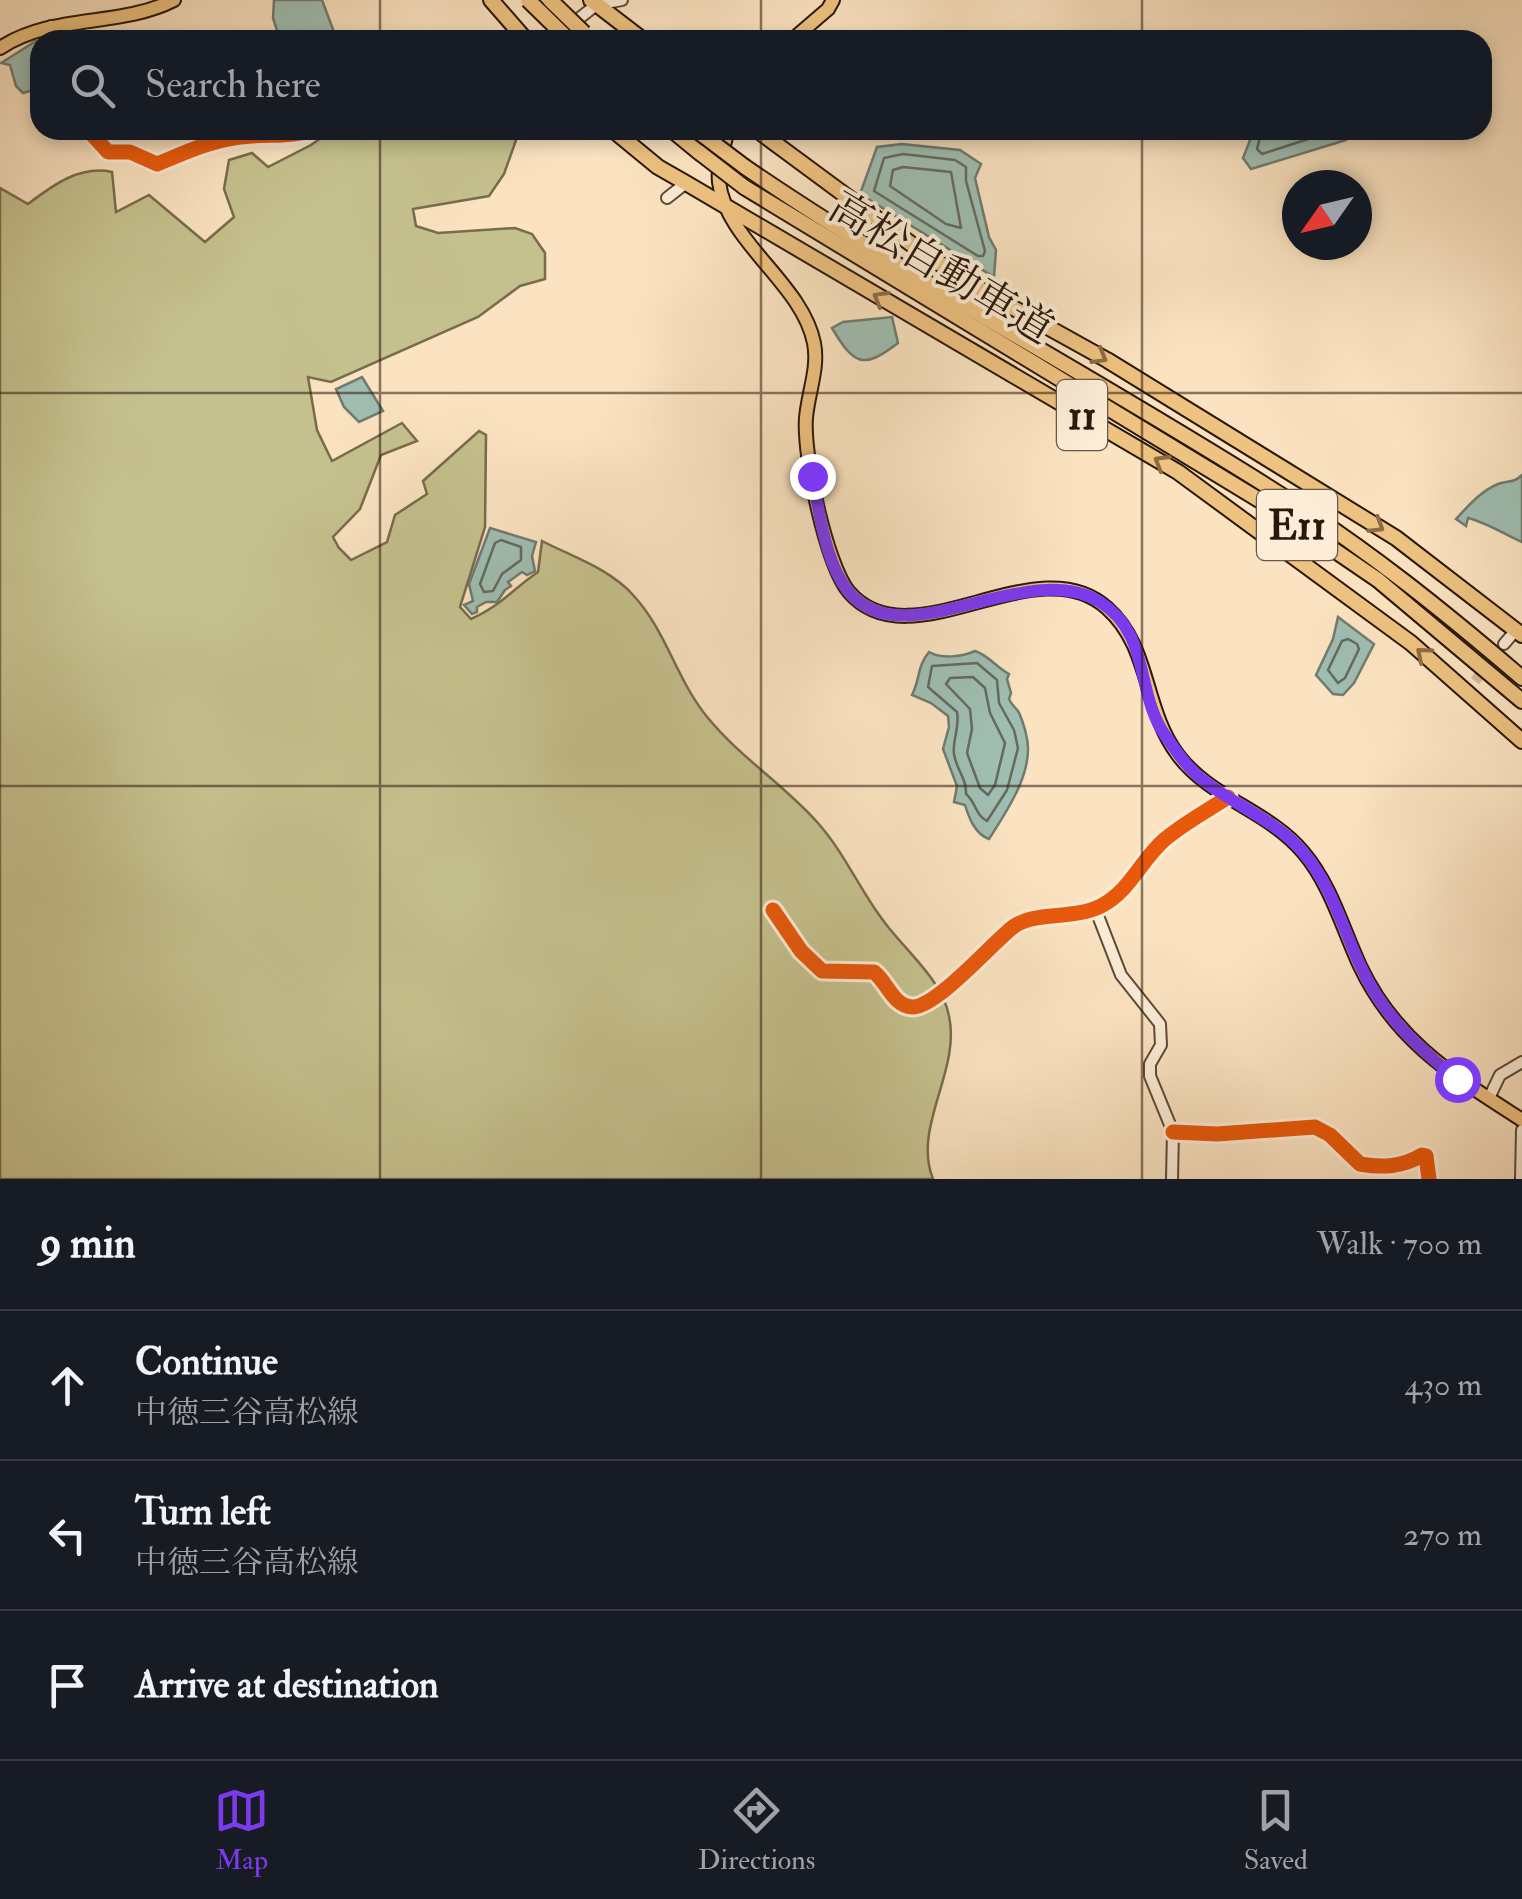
<!DOCTYPE html>
<meta charset="utf-8">
<style>
body{margin:0;font-family:"IM FELL Double Pica","Noto Serif JP",serif;background:#20242c;color:#f1f3f6}
.compass{position:absolute;left:1282px;top:170px;width:90px;height:90px;border-radius:50%;background:#171b24;box-shadow:0 5px 15px #0003;rotate:236deg}
.stop{position:absolute;width:30px;height:30px;margin:-22px;border:8px solid #7c3aed;border-radius:50%;background:#fff}
.stop.end{background:#7c3aed;border-color:#fff;box-shadow:0 2px 10px #0008}
.list{margin:0;padding:0;list-style:none}
h2{display:flex;justify-content:space-between;align-items:center;height:130px;margin:0;padding:0 40px;font-size:42px}
h2 small{font-size:32px;font-weight:400;color:#9ea1a6}
.list li{display:grid;grid-template-columns:65px 1fr auto;gap:30px;align-items:center;box-sizing:border-box;height:150px;padding:0 40px;border-top:2px solid #363941}
.list b{display:block;font-size:38px;white-space:nowrap}
.list p{margin:0;font-size:32px;white-space:nowrap;color:#9ea1a6}
.list em{font-size:32px;font-style:normal;color:#9ea1a6}
.icon{flex:none;width:55px;height:55px;fill:none;stroke:currentColor;stroke-width:2;stroke-linecap:round;stroke-linejoin:round}
.map{position:relative;flex:none;width:1522px;height:1179px;overflow:hidden}
.search{position:absolute;background:#171b24;box-shadow:0 5px 15px #0003;left:30px;right:30px;top:30px;height:110px;display:flex;align-items:center;gap:25px;box-sizing:border-box;padding:0 35px;border-radius:30px;color:#9ea1a6;font-size:38px}
.sheet{height:580px;background:#171b24}
nav{display:flex;justify-content:space-around;align-items:center;box-sizing:border-box;height:140px;border-top:2px solid #363941;background:#171b24;font-size:28px;color:#9ea1a6}
nav a{display:grid;justify-items:center;gap:5px}
nav .on{color:#7c3aed}
.map>svg:first-child{display:block}
.green{fill:#c5c18e;stroke:#776c4c;stroke-width:2.5}
.water{fill:#9fbeb2;stroke:#707b6f;stroke-width:2.5}
.lines{fill:none;stroke-linecap:round;stroke-linejoin:round}
.shore{stroke:#646a5e;stroke-width:2.5}
.minor-tunnel{stroke:#d1ba9c;stroke-width:10;stroke-dasharray:10 5;stroke-linecap:butt}
.minor-casing{stroke:#5e4a38;stroke-width:14}
.major-casing{stroke:#29170a;stroke-width:16}
.highway-casing{stroke:#29170a;stroke-width:18}
.minor{stroke:#fcedd7;stroke-width:10}
.major{stroke:#eec280;stroke-width:12}
.highway{stroke:#eec280;stroke-width:14}
.highway-bridge-casing{stroke:#29170a;stroke-width:18;stroke-linecap:butt}
.highway-bridge{stroke:#eec280;stroke-width:14}
.cycleway-casing{stroke:#fcedd7;stroke-width:21}
.cycleway{stroke:#e8590c;stroke-width:15}
.oneway{stroke:#8c6c45}
.route{stroke:#7c3aed;stroke-width:12}
.grid{fill:none;stroke:#29170a;stroke-width:2.5;stroke-opacity:0.55}
.labels{text-anchor:middle;stroke-width:8;stroke-linejoin:round;paint-order:stroke}
.shield{fill:#fcedd7;stroke:#685748;stroke-width:2.5}
.shield-label{font-size:40px;font-weight:bold;fill:#29170a}
.street-label{font-size:42px;fill:#29170a;stroke:#fcedd7}
</style>
<div class="map">
<svg width="1522" height="1179" viewBox="0 0 1522 1179">
<rect width="100%" height="100%" fill="#fbe3c1"/>
<filter id="stains"><feTurbulence type="fractalNoise" baseFrequency=".002" numOctaves="4"/><feColorMatrix values="0 0 0 0 .2 0 0 0 0 .09 0 0 0 0 .02 0 0 0 .5 -.17"/></filter>
<radialGradient id="worn" r=".72"><stop offset=".6" stop-color="#630" stop-opacity="0"/><stop offset="1" stop-color="#630" stop-opacity=".3"/></radialGradient>
<path class="green" d="M332,130H400L401,138C429,124 488,125 516,140L504,174L489,196L413,209L416,226L438,233L515,228L532,234L545,253V279L520,286L478,317L331,382L308,377L317,430L332,461L402,423L417,441L381,455L360,509L333,537L339,548L351,560L387,542L395,515L427,494L423,481L479,431L486,435L485,527L460,607L471,619C499,607 513,589 538,572L542,541C573,557 610,569 633,595C666,630 677,681 708,718C740,757 784,785 817,822C845,853 860,891 885,923C906,951 942,980 949,1016C961,1071 912,1127 933,1179H0V188L28,204C53,185 80,165 112,172L116,212L149,195L205,242L234,217L224,189L229,160L252,153L268,167L311,145Z"/>
<g class="water">
<polygon points="274,0 322,0 337,40 280,40 273,18"/>
<polygon points="36,41 40,43 40,88 23,93 16,86 10,65 1,63"/>
<polygon points="1254,130 1346,130 1346,140 1251,169 1243,158"/>
<polygon points="902,144 960,150 981,164 975,178 989,237 996,250 994,277 860,194 877,147"/>
<path d="M892,317L898,343C863,370 854,365 832,328L843,322Z"/>
<polygon points="362,377 383,411 359,422 344,407 336,389"/>
<path d="M1522,475V542C1506,535 1485,522 1468,518L1466,526L1456,519C1468,506 1481,491 1498,484C1508,480 1513,484 1522,475Z"/>
<polygon points="490,528 536,542 532,556 535,571 527,575 522,572 508,582 511,586 505,590 497,602 486,602 477,607 477,612 472,614 464,605 473,601 469,584"/>
<polygon points="1338,617 1374,644 1354,683 1343,695 1333,694 1316,675 1333,639"/>
<path d="M975,651C988,655 996,667 1009,674L1007,679L1011,693L1009,699C1011,704 1015,707 1018,711C1021,716 1025,729 1026,734C1036,769 1007,811 989,839C975,834 969,818 965,805L954,802L957,786L943,749L949,727L948,716L931,703L912,695C920,680 917,666 929,652C941,659 962,657 975,651Z"/>
</g>
<g class="lines">
<g class="shore">
<polyline points="1262,130 1257,149 1262,154 1336,130"/>
<polygon points="903,154 955,160 966,167 966,181 985,251 983,256 978,256 874,191 884,158"/>
<polygon points="903,167 951,172 961,228 946,224 890,186 893,170"/>
<polygon points="501,540 521,547 521,560 502,574 493,591 484,592 480,584 495,543"/>
<polygon points="1348,639 1357,644 1359,649 1345,678 1338,683 1328,670 1342,641"/>
<path d="M977,663L997,680L999,703L1014,730L1018,748L1007,790L987,821C975,815 976,802 966,794C967,779 956,769 954,754C952,741 960,727 957,712L928,687L932,666Z"/>
<polygon points="973,677 985,688 990,713 1005,743 995,785 988,795 980,788 967,753 972,729 970,709 946,684 950,678"/>
</g>
<polyline class="minor-tunnel" points="1475,681 1498,653"/>
<defs>
<g id="minor">
<polyline points="51,26 57,40"/>
<polyline points="541,40 562,32 596,5 622,0"/>
<path d="M88,130L108,152H130L157,164C182,154 207,142 234,138C261,133 287,138 314,130"/>
<polyline points="667,198 686,183"/>
<polyline points="1504,644 1516,630"/>
<polyline points="1095,908 1121,975 1160,1024 1161,1045 1150,1064 1150,1076 1173,1132 1172,1179"/>
<path d="M773,910L801,951L822,971L874,972C888,983 893,1006 912,1007C936,1008 991,944 1013,927C1034,911 1073,920 1101,906C1130,891 1141,860 1164,840C1184,823 1207,811 1228,797"/>
<polyline points="1489,1098 1500,1075 1522,1062"/>
<path d="M1173,1132L1217,1134L1315,1127L1330,1135L1360,1164C1383,1168 1402,1167 1422,1155L1426,1156L1429,1179"/>
<polyline points="1521,1179 1522,1130"/>
</g>
<g id="major">
<polyline points="792,40 828,9 833,0"/>
<path d="M0,48C53,13 119,28 174,0"/>
<path d="M728,130C724,147 717,164 719,182C726,242 802,283 814,343C819,368 808,393 806,418C803,455 826,564 849,592C911,664 1036,544 1107,608C1151,647 1143,709 1178,755C1210,798 1269,811 1303,852C1331,885 1342,927 1360,966C1396,1042 1454,1076 1522,1120"/>
</g>
<g id="highway">
<polyline points="491,0 526,40"/>
<polyline points="591,0 643,40"/>
<polyline points="613,130 658,167 686,183 1178,472 1411,643 1522,741"/>
<polyline points="672,130 700,153"/>
<polyline points="757,130 922,252 981,290 1107,360 1396,538 1522,635"/>
<path d="M745,167C918,285 1104,382 1281,495C1367,549 1445,612 1522,678"/>
<polyline points="744,187 1274,509 1378,580 1522,701"/>
</g>
</defs>
<use href="#minor" class="minor-casing"/>
<use href="#major" class="major-casing"/>
<use href="#highway" class="highway-casing"/>
<use href="#minor" class="minor"/>
<use href="#major" class="major"/>
<use href="#highway" class="highway"/>
<defs>
<g id="highway-bridge">
<polyline points="528,0 569,40"/>
<polyline points="550,0 584,33"/>
<polyline points="696,130 745,167"/>
<polyline points="700,153 744,187"/>
</g>
</defs>
<use href="#highway-bridge" class="highway-bridge-casing"/>
<use href="#highway-bridge" class="highway-bridge"/>
<defs>
<g id="cycleway">
<path d="M88,130L108,152H130L157,164C182,154 207,142 234,138C261,133 287,138 314,130"/>
<path d="M773,910L801,951L822,971L874,972C888,983 893,1006 912,1007C936,1008 991,944 1013,927C1034,911 1073,920 1101,906C1130,891 1141,860 1164,840C1184,823 1207,811 1228,797"/>
<path d="M1173,1132L1217,1134L1315,1127L1330,1135L1360,1164C1383,1168 1402,1167 1422,1155L1426,1156L1429,1179"/>
</g>
</defs>
<use href="#cycleway" class="cycleway-casing"/>
<use href="#cycleway" class="cycleway"/>
</g>
<defs><path id="oneway-chevron" d="M-2-3.5L2.5 0L-2 3.5" fill="none" stroke-width="1.6" stroke-linecap="round" stroke-linejoin="round" transform="scale(2.5)"/></defs>
<g class="oneway">
<use href="#oneway-chevron" transform="translate(880 298) rotate(-150)"/>
<use href="#oneway-chevron" transform="translate(1100 357) rotate(30)"/>
<use href="#oneway-chevron" transform="translate(1161 462) rotate(-149)"/>
<use href="#oneway-chevron" transform="translate(1377 526) rotate(32)"/>
<use href="#oneway-chevron" transform="translate(1423 654) rotate(-140)"/>
</g>
<g class="lines">
<path class="route" d="M812,476C820,512 824,560 848,591C903,660 1025,556 1100,602C1151,634 1135,692 1165,735C1176,751 1187,768 1204,781C1235,805 1276,821 1302,851C1331,884 1342,926 1360,965C1382,1014 1416,1046 1457,1079"/>
</g>
<path class="grid" d="M380,0V40M761,0V40M1142,0V40M380,130V1179M761,130V1179M1142,130V1179M0,393H1522M0,786H1522"/>
<g class="labels">
<g class="shield">
<rect x="1057" y="380" width="50" height="70" rx="8"/>
<rect x="1257" y="490" width="80" height="70" rx="8"/>
</g>
<g class="shield-label">
<text x="1082" y="429">11</text>
<text x="1297" y="539">E11</text>
</g>
<g class="street-label">
<text transform="translate(942 267) rotate(31)" y="15">高松自動車道</text>
</g>
</g>
<rect width="100%" height="100%" filter="url(#stains)"/>
<rect width="100%" height="100%" fill="url(#worn)"/>
</svg>
<svg class="compass" viewBox="-18 -18 36 36"><path d="M0-13l5 13h-10z" fill="#e53935"/><path d="M0 13l5-13h-10z" fill="#9ea1a6"/></svg>
<div class="stop" style="left:1457px;top:1079px"></div>
<div class="stop end" style="left:812px;top:476px"></div>
<div class="search"><svg class="icon" aria-label="search" viewBox="0 0 24 24"><circle cx="10" cy="10" r="6"/><path d="M15 15l6 6"/></svg>Search here</div>
</div>
<section class="sheet">
<h2>9 min<small>Walk · 700 m</small></h2>
<ul class="list">
<li><svg class="icon" aria-label="ahead" viewBox="0 0 24 24"><path d="M12 20V5M6 11l6-6 6 6"/></svg><div><b>Continue</b><p>中徳三谷高松線</p></div><em>430 m</em></li>
<li><svg class="icon" aria-label="left" viewBox="0 0 24 24"><path d="M17 20v-9H6M10 6l-5 5 5 5"/></svg><div><b>Turn left</b><p>中徳三谷高松線</p></div><em>270 m</em></li>
<li><svg class="icon" aria-label="arrive" viewBox="0 0 24 24"><path d="M6 21V4h12l-3 4 3 4H6"/></svg><div><b>Arrive at destination</b></div></li>
</ul>
</section>
<nav>
<a class="on"><svg class="icon" aria-label="map" viewBox="0 0 24 24"><path d="M3 6l6-2 6 2 6-2v14l-6 2-6-2-6 2zM9 4v14M15 6v14"/></svg>Map</a>
<a><svg class="icon" aria-label="directions" viewBox="0 0 24 24"><path d="M12 3l9 9-9 9-9-9zM9 14v-3h6M13 9l2 2-2 2"/></svg>Directions</a>
<a><svg class="icon" aria-label="saved" viewBox="0 0 24 24"><path d="M7 4h10v16l-5-4-5 4z"/></svg>Saved</a>
</nav>
